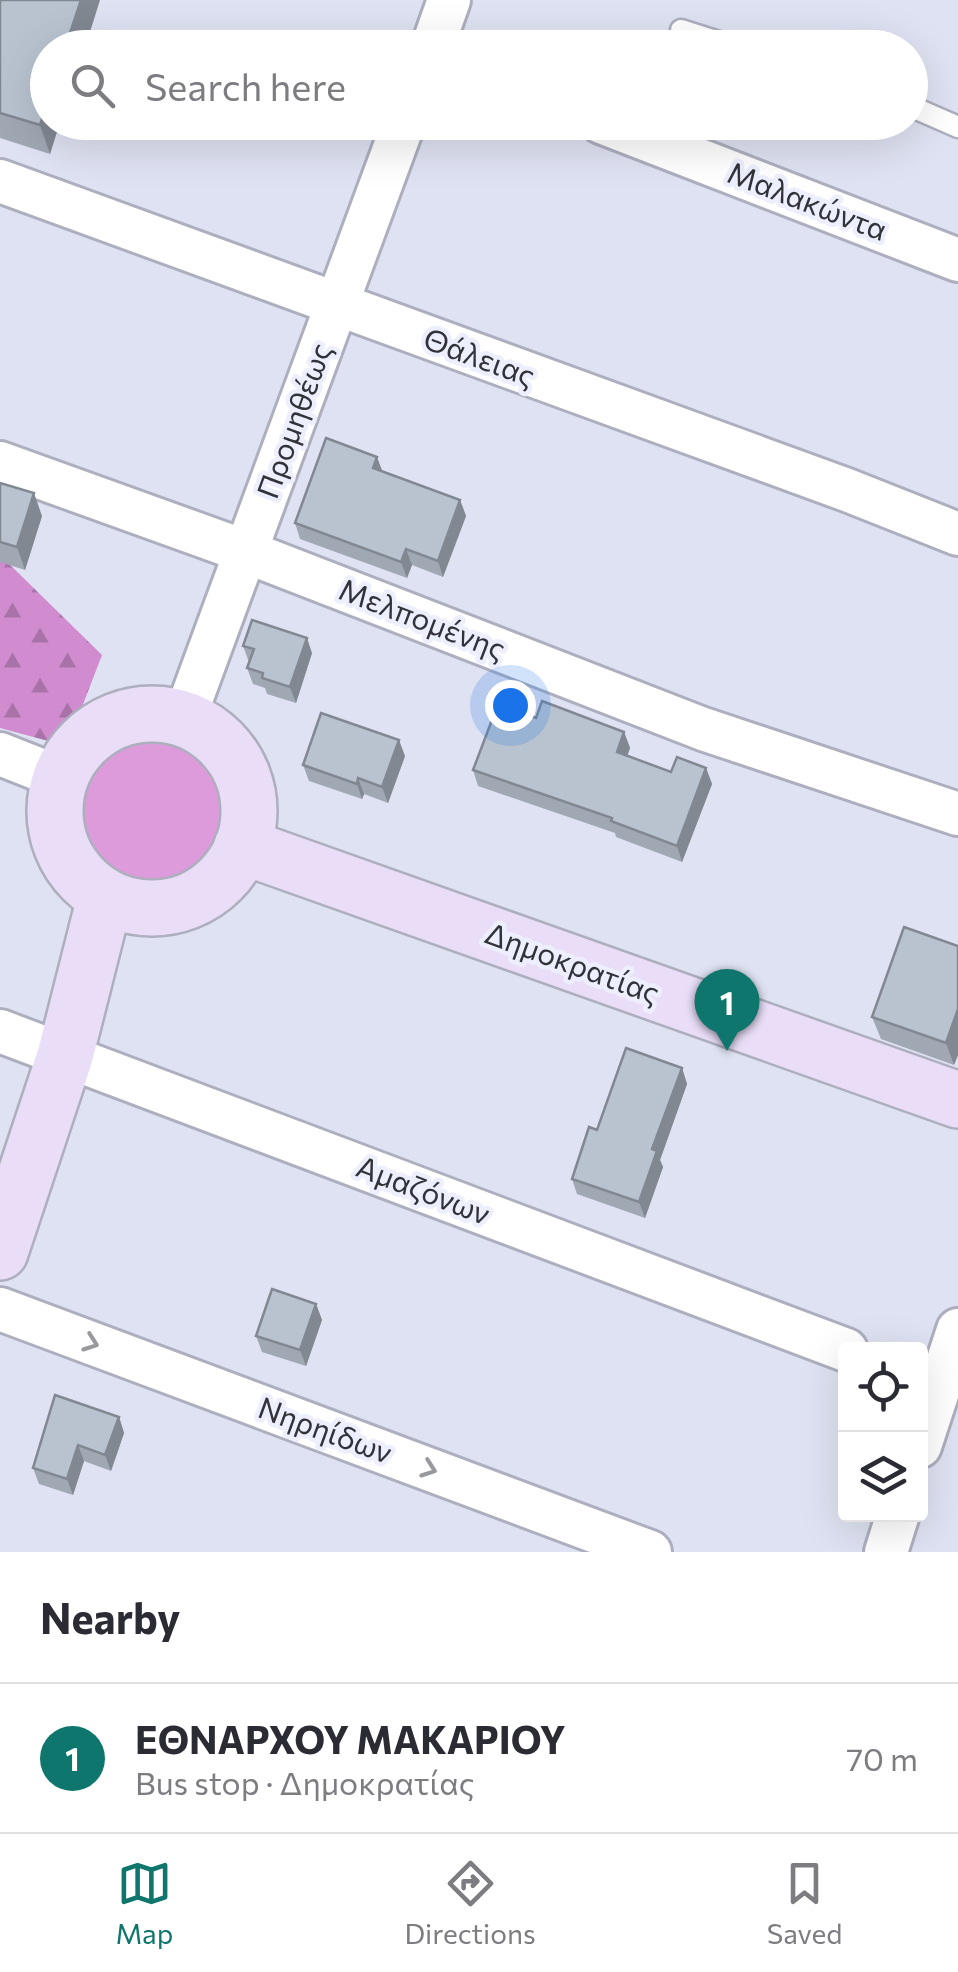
<!DOCTYPE html>
<meta charset="utf-8">
<style>
body{margin:0;font-family:Commissioner,sans-serif;background:#f2f2f3;color:#2b2b33}
.controls{position:absolute;right:30px;bottom:30px;display:grid;overflow:hidden;border-radius:10px;box-shadow:0 10px 40px #0002}
.controls button{width:90px;height:90px;display:grid;place-items:center;padding:0;border:0;border-bottom:2px solid #e1e1e2;background:#fff;color:#2b2b33;font:50px sans-serif}
.you{position:absolute;left:510px;top:705px;width:35px;height:35px;margin:-25px;border:8px solid #fff;border-radius:50%;background:#1a73e8;box-shadow:0 0 0 15px #1a73e833}
.badge{display:grid;place-items:center;width:65px;height:65px;border-radius:50%;background:#0f766e;color:#fff;font-size:32px;font-weight:700}
.pin{position:absolute;translate:-50% -82px;filter:drop-shadow(0 2px 5px #0008)}
.pin::after{content:'';position:absolute;top:52px;width:35px;height:30px;background:inherit;clip-path:polygon(0 0,100% 0,50% 100%)}
.list{margin:0;padding:0;list-style:none}
h2{display:flex;justify-content:space-between;align-items:center;height:130px;margin:0;padding:0 40px;font-size:42px}
h2 small{font-size:32px;font-weight:400;color:#7c7c81}
.list li{display:grid;grid-template-columns:65px 1fr auto;gap:30px;align-items:center;box-sizing:border-box;height:150px;padding:0 40px;border-top:2px solid #e1e1e2}
.list b{display:block;font-size:38px;white-space:nowrap}
.list p{margin:0;font-size:32px;white-space:nowrap;color:#7c7c81}
.list em{font-size:32px;font-style:normal;color:#7c7c81}
.icon{flex:none;width:55px;height:55px;fill:none;stroke:currentColor;stroke-width:2;stroke-linecap:round;stroke-linejoin:round}
.map{position:relative;flex:none;width:958px;height:1552px;overflow:hidden}
.search{position:absolute;background:#fff;box-shadow:0 10px 40px #0002;left:30px;right:30px;top:30px;height:110px;display:flex;align-items:center;gap:25px;box-sizing:border-box;padding:0 35px;border-radius:55px;color:#7c7c81;font-size:38px}
.sheet{height:280px;background:#fff}
nav{display:flex;justify-content:space-around;align-items:center;box-sizing:border-box;height:140px;border-top:2px solid #e1e1e2;background:#fff;font-size:28px;color:#7c7c81}
nav a{display:grid;justify-items:center;gap:5px}
nav .on{color:#0f766e}
.map>svg:first-child{display:block}
.forest{fill:url(#forest-firs)}
.park{fill:#dd9bdc}
.lines{fill:none;stroke-linecap:round;stroke-linejoin:round}
.lane-casing{stroke:#adafbe;stroke-width:25}
.street-casing{stroke:#adafbe;stroke-width:48}
.secondary-casing{stroke:#adafbe;stroke-width:60}
.lane{stroke:#fff;stroke-width:20}
.street{stroke:#fff;stroke-width:42}
.secondary{stroke:#e9ddf8;stroke-width:55}
.wall{fill:#9fa8b3}
.shaded-wall{fill:#828892}
.building{fill:#b9c3d0;stroke:#828892;stroke-width:2.5}
.oneway{stroke:#98999c}
.labels{text-anchor:middle;stroke-width:9;stroke-linejoin:round;paint-order:stroke}
.street-label{font-size:30px;fill:#323339;stroke:#edefff}
</style>
<div class="map">
<svg width="958" height="1552" viewBox="0 0 958 1552">
<defs>
<pattern id="forest-firs" width="22" height="20" patternUnits="userSpaceOnUse" patternTransform="scale(2.5)"><rect width="22" height="20" fill="#d08ccf"/><path d="M5 1l3.5 6h-7zM16 11l3.5 6h-7z" fill="#a973a9"/></pattern>
</defs>
<rect width="100%" height="100%" fill="#dfe2f2"/>
<polygon class="forest" points="0,555 102,655 67,746 0,728"/>
<circle class="park" cx="151" cy="812" r="76"/>
<g class="lines">
<defs>
<g id="lane">
<polyline points="681,30 738,48"/>
<polyline points="910,106 958,127"/>
</g>
<g id="street">
<polyline points="432,48 449,0"/>
<polyline points="601,122 958,260"/>
<polyline points="0,181 847,490 958,534"/>
<polyline points="0,463 247,552 703,729 958,814"/>
<polyline points="184,719 404,122"/>
<polyline points="0,754 61,778"/>
<polyline points="0,1031 846,1350"/>
<polyline points="0,1309 650,1552"/>
<polyline points="920,1446 958,1330"/>
<polyline points="886,1552 898,1514"/>
</g>
<g id="secondary">
<circle cx="152" cy="811" r="97"/>
<polyline points="242,846 958,1100"/>
<polyline points="0,1252 65,1056 105,898"/>
</g>
</defs>
<use href="#lane" class="lane-casing"/>
<use href="#street" class="street-casing"/>
<use href="#secondary" class="secondary-casing"/>
<use href="#lane" class="lane"/>
<use href="#street" class="street"/>
<use href="#secondary" class="secondary"/>
</g>
<g class="wall">
<polygon points="0,0 48,122 60,122 50,154 0,138"/>
<polygon points="382,471 460,500 466,516 443,577 412,565 407,578 300,539 295,523"/>
<polygon points="0,483 42,516 25,570 0,562"/>
<polygon points="243,646 312,653 296,703 267,694 265,688 253,684 247,668 249,662"/>
<polygon points="536,718 624,732 630,748 627,756 671,772 706,768 712,784 682,862 616,837 615,833 478,786 473,770"/>
<polygon points="405,756 388,803 364,794 362,799 309,781 303,765"/>
<polygon points="958,946 958,1055 954,1065 881,1039 872,1017"/>
<polygon points="682,1068 687,1084 660,1160 663,1167 645,1218 577,1194 572,1179 597,1130"/>
<polygon points="316,1304 322,1320 306,1366 262,1352 256,1336"/>
<polygon points="119,1417 124,1433 111,1471 84,1461 73,1495 39,1484 33,1468"/>
</g>
<g class="shaded-wall">
<polygon points="81,0 100,0 85,48 65,48"/>
<polygon points="48,101 48,122 60,122 50,154 40,125"/>
<polygon points="377,457 383,473 373,468"/>
<polygon points="34,493 42,516 25,570 17,547"/>
<polygon points="460,500 466,516 443,577 438,561"/>
<polygon points="406,549 412,565 407,578 401,562"/>
<polygon points="307,638 312,653 296,703 290,687"/>
<polygon points="624,732 630,748 623,768 617,752"/>
<polygon points="399,740 405,756 388,803 382,787"/>
<polygon points="706,768 712,784 682,862 677,846"/>
<polygon points="358,778 364,794 362,799 357,784"/>
<polygon points="958,1009 958,1055 954,1065 946,1043"/>
<polygon points="682,1068 687,1084 660,1160 663,1167 645,1218 639,1202 652,1149"/>
<polygon points="316,1304 322,1320 306,1366 300,1350"/>
<polygon points="119,1417 124,1433 111,1471 105,1455"/>
<polygon points="78,1445 84,1461 73,1495 67,1479"/>
</g>
<g class="building">
<polygon points="0,0 81,0 65,48 48,48 48,101 40,125 0,113"/>
<polygon points="326,438 377,457 373,468 460,500 438,561 406,549 401,562 295,523"/>
<polygon points="0,483 34,493 17,547 0,542"/>
<polygon points="252,620 307,638 290,687 262,678 263,673 247,668 254,649 243,646"/>
<polygon points="542,701 624,732 617,752 671,772 677,757 706,768 677,846 611,821 612,818 473,770 498,704 536,718"/>
<polygon points="321,713 399,740 382,787 358,778 357,784 303,765"/>
<polygon points="904,927 958,946 958,1009 946,1043 872,1017"/>
<polygon points="626,1048 682,1068 652,1149 657,1151 639,1202 572,1179 589,1127 597,1130"/>
<polygon points="272,1289 316,1304 300,1350 256,1336"/>
<polygon points="55,1395 119,1417 105,1455 78,1445 67,1479 33,1468"/>
</g>
<defs><path id="oneway-chevron" d="M-2-3.5L2.5 0L-2 3.5" fill="none" stroke-width="1.6" stroke-linecap="round" stroke-linejoin="round" transform="scale(2.5)"/></defs>
<g class="oneway">
<use href="#oneway-chevron" transform="translate(91 1343) rotate(20)"/>
<use href="#oneway-chevron" transform="translate(429 1469) rotate(20)"/>
</g>
<g class="labels">
<g class="street-label">
<text transform="translate(807 202) rotate(21)" y="10">Μαλακώντα</text>
<text transform="translate(479 358) rotate(20)" y="10">Θάλειας</text>
<text transform="translate(295 421) rotate(-70)" y="10">Προμηθέως</text>
<text transform="translate(422 620) rotate(21)" y="10">Μελπομένης</text>
<text transform="translate(572 964) rotate(20)" y="10">Δημοκρατίας</text>
<text transform="translate(423 1191) rotate(21)" y="10">Αμαζόνων</text>
<text transform="translate(325 1431) rotate(20)" y="10">Νηρηίδων</text>
</g>
</g>
</svg>
<div class="controls">
<button><svg class="icon" aria-label="locate" viewBox="0 0 24 24"><circle cx="12" cy="12" r="6"/><path d="M12 2v4M12 18v4M2 12h4M18 12h4"/></svg></button>
<button><svg class="icon" aria-label="layers" viewBox="0 0 24 24"><path d="M12 4l9 5-9 5-9-5zM3 14l9 5 9-5"/></svg></button>
</div>
<div class="you"></div>
<div class="pin badge" style="left:727px;top:1051px">1</div>
<div class="search"><svg class="icon" aria-label="search" viewBox="0 0 24 24"><circle cx="10" cy="10" r="6"/><path d="M15 15l6 6"/></svg>Search here</div>
</div>
<section class="sheet">
<h2>Nearby<small></small></h2>
<ul class="list">
<li><span class="badge">1</span><div><b>ΕΘΝΑΡΧΟΥ ΜΑΚΑΡΙΟΥ</b><p>Bus stop · Δημοκρατίας</p></div><em>70 m</em></li>
</ul>
</section>
<nav>
<a class="on"><svg class="icon" aria-label="map" viewBox="0 0 24 24"><path d="M3 6l6-2 6 2 6-2v14l-6 2-6-2-6 2zM9 4v14M15 6v14"/></svg>Map</a>
<a><svg class="icon" aria-label="directions" viewBox="0 0 24 24"><path d="M12 3l9 9-9 9-9-9zM9 14v-3h6M13 9l2 2-2 2"/></svg>Directions</a>
<a><svg class="icon" aria-label="saved" viewBox="0 0 24 24"><path d="M7 4h10v16l-5-4-5 4z"/></svg>Saved</a>
</nav>
